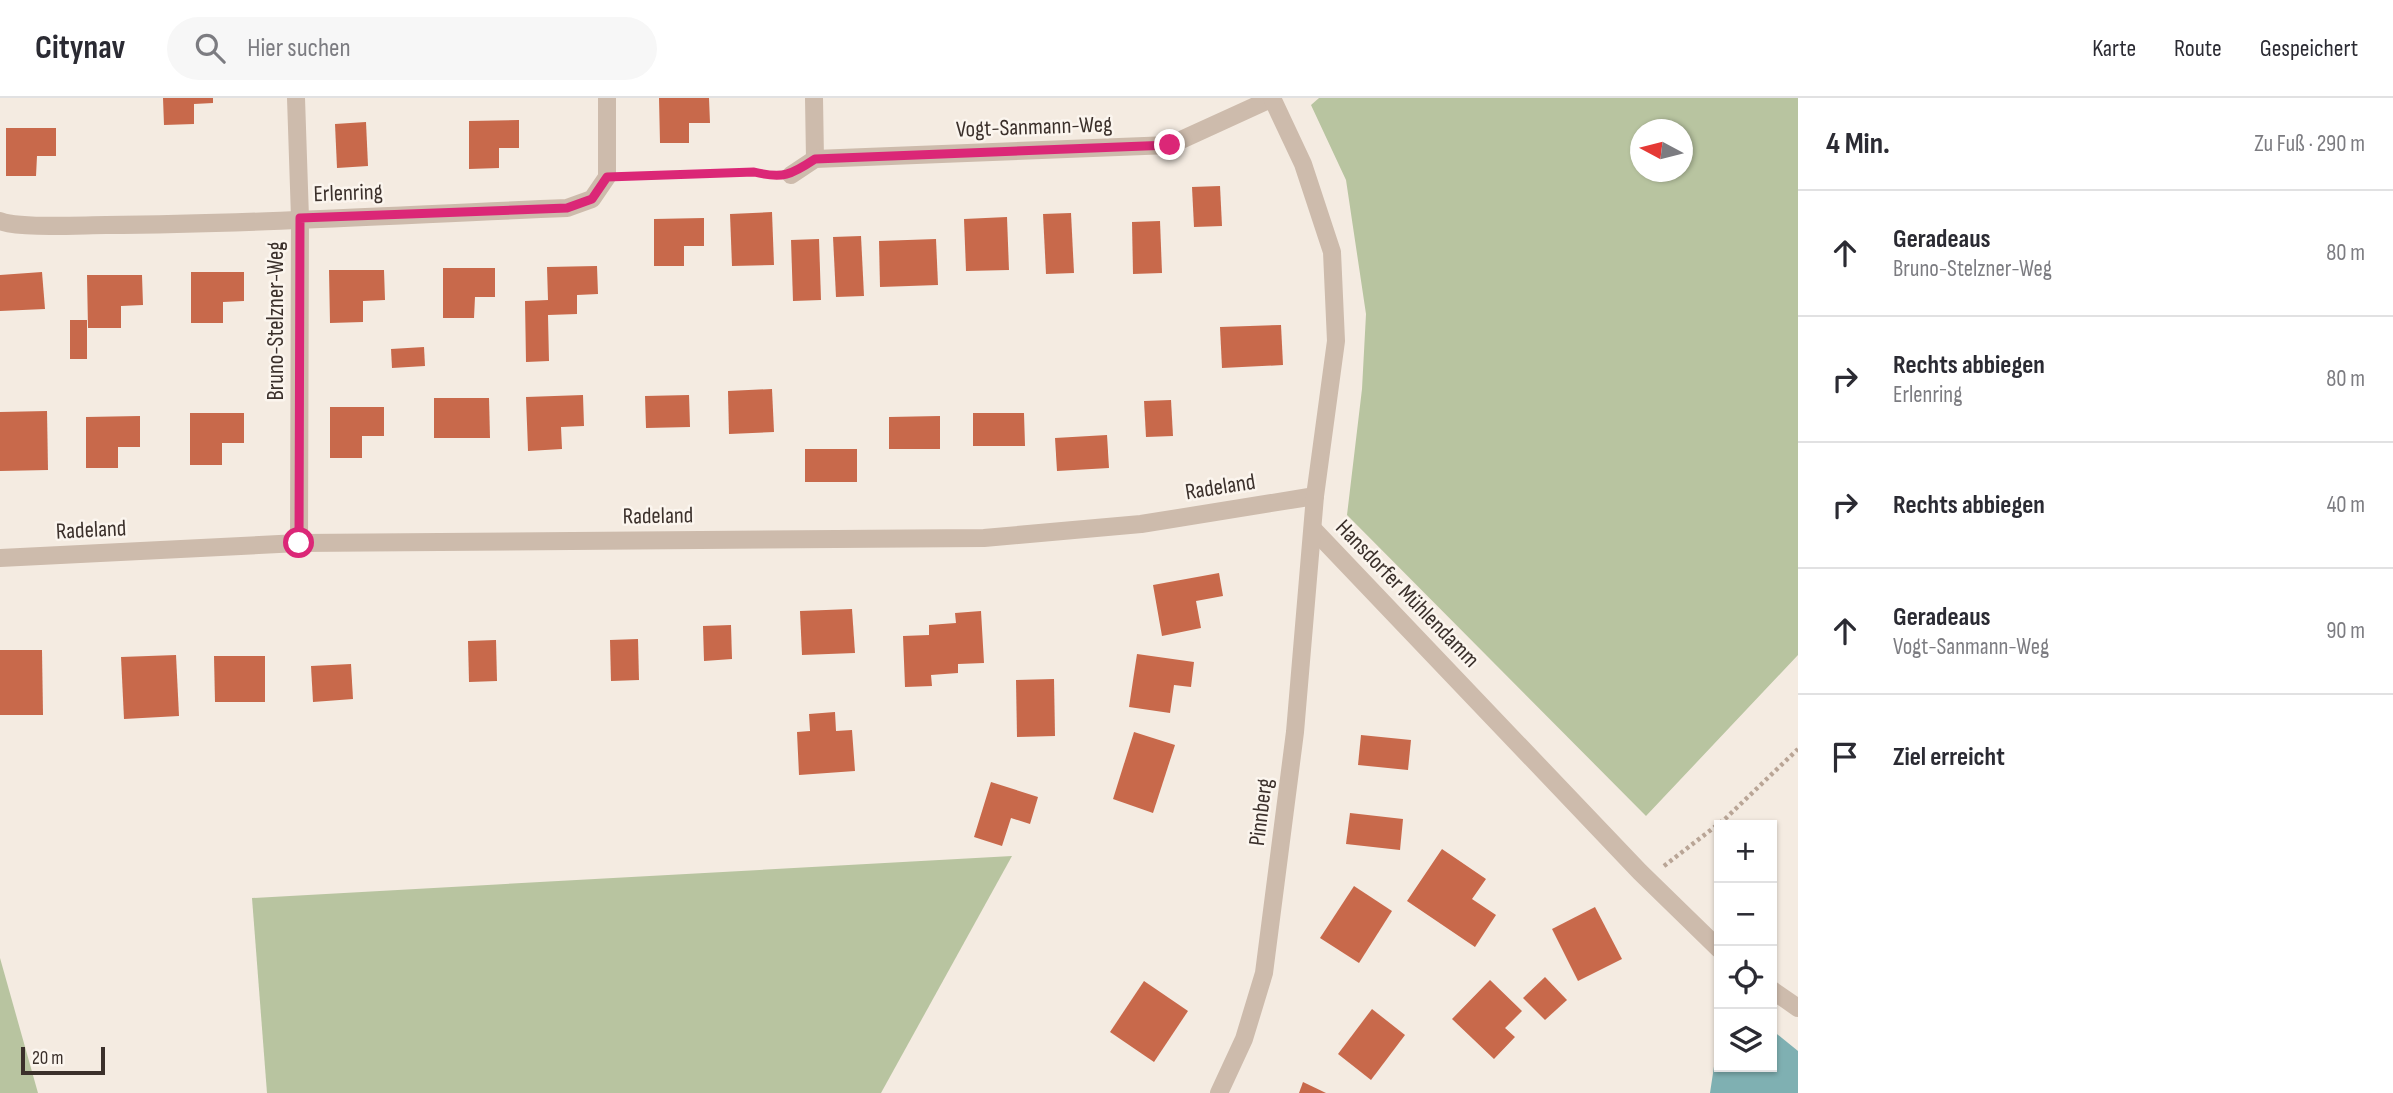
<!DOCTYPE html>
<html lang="de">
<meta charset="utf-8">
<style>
body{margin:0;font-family:"Sofia Sans Condensed",sans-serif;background:#f7f7f7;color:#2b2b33}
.controls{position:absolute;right:21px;bottom:21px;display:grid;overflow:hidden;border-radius:0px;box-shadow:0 2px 5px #0004}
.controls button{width:63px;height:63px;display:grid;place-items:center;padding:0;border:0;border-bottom:2px solid #e1e1e2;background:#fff;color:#2b2b33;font:35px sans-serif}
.compass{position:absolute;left:1630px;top:21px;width:63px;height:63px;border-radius:50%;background:#fff;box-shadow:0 2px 5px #0004;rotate:277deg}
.scale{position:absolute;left:21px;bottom:18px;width:84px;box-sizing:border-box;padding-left:7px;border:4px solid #3b302b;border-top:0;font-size:19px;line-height:24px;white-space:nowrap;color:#3b302b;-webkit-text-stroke:5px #fbf5ee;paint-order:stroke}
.stop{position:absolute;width:21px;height:21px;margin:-16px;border:5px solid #db2777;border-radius:50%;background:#fff}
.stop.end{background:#db2777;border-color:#fff;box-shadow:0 2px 7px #0008}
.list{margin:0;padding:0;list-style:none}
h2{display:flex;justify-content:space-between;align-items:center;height:91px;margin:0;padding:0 28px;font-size:30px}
h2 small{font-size:23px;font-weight:400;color:#7c7c81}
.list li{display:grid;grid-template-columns:46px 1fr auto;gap:21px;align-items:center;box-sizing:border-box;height:126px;padding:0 28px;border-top:2px solid #e1e1e2}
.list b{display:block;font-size:26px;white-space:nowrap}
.list p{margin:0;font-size:23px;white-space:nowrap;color:#7c7c81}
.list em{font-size:23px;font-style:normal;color:#7c7c81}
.icon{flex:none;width:38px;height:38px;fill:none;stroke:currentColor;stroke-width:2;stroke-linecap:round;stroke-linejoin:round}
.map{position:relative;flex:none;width:1798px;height:995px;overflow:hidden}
header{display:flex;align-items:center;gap:42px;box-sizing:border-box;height:98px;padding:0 35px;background:#fff;border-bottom:2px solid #e1e1e2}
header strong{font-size:33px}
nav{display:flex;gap:38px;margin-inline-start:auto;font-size:24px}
.search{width:490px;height:63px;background:#f7f7f7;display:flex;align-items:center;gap:18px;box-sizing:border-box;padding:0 24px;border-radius:38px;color:#7c7c81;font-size:26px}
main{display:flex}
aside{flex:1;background:#fff}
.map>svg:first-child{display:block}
.green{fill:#b8c4a0;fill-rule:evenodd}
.water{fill:#7fb0b2}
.building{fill:#c8694b}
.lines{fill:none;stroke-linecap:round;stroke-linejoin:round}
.path{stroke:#b9a596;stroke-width:4.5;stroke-dasharray:3.5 3.5;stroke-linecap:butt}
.minor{stroke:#cdbbac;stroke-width:18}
.route{stroke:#db2777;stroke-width:9}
.labels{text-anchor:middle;stroke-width:5;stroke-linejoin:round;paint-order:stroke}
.street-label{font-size:23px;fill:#3b302b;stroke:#fbf5ee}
</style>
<header>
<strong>Citynav</strong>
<div class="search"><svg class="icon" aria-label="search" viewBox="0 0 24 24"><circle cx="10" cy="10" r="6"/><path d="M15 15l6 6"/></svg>Hier suchen</div>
<nav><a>Karte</a><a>Route</a><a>Gespeichert</a></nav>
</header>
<main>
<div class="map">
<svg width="1798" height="995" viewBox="0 0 1798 995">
<rect width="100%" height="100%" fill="#f4ebe1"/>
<g class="green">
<path d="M1319,0H1798V557L1646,718L1347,417L1362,291L1366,216L1346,82L1311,7ZM1640,32H1682V74H1640Z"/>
<polygon points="1012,758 881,995 267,995 252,800"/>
<polygon points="0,860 38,995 0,995"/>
</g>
<polygon class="water" points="1772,932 1798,953 1798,995 1710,995 1718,942 1719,969 1772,969"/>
<g class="building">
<polygon points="163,0 213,0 213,5 194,6 194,26 164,27"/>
<polygon points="659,0 709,0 710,25 689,25 689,45 660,45"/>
<polygon points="519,22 519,50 499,50 499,70 469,71 469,23"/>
<polygon points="366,24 368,68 337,70 335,26"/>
<polygon points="6,30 56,30 56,58 37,58 36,78 6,78"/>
<polygon points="1220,88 1222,128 1194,129 1192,89"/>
<polygon points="772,114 774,167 732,168 730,116"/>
<polygon points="1071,115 1074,175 1046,176 1043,116"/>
<polygon points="1007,119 1009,172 966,173 964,121"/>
<polygon points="704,120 704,148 684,148 684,168 654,168 654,121"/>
<polygon points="1160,123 1162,175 1133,176 1132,124"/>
<polygon points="861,138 864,198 836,199 833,139"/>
<polygon points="819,141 821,202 793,203 791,142"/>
<polygon points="936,141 938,187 880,189 879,143"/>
<polygon points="597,168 598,196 577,197 577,216 548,217 549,263 526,264 525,203 548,202 547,169"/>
<polygon points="443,170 495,170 495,199 475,199 474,220 443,220"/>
<polygon points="329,172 384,172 385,202 363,203 363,224 330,225"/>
<polygon points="42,174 45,211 0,213 0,177"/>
<polygon points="191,174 244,174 244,203 223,204 223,225 191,225"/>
<polygon points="87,177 142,177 143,207 121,208 121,230 88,230"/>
<rect x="70" y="222" width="17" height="39"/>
<polygon points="1281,227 1283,267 1222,270 1220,229"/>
<polygon points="424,249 425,268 392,270 391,251"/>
<polygon points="772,291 774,334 729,336 728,293"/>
<polygon points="583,297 584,328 561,329 562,351 528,353 526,299"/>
<polygon points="689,297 690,329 646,330 645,298"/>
<polygon points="434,300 489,300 490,340 434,340"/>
<polygon points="1171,302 1173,338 1146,339 1144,303"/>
<polygon points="330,309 384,309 384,338 362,338 362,360 330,360"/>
<polygon points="47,313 48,372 0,373 0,314"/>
<polygon points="190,315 244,315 244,345 222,345 222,367 190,367"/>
<polygon points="973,315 1024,315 1025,348 973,348"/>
<polygon points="140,318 140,349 118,349 118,370 86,370 86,319"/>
<polygon points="940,318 940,351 889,351 889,319"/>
<polygon points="1107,337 1109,370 1057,373 1055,340"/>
<rect x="805" y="351" width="52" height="33"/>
<polygon points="1219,475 1223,498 1196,503 1201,530 1162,538 1153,487"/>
<polygon points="852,511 855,555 802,557 800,513"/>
<polygon points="981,513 984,565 958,566 958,575 931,577 932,588 905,589 903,538 929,537 929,527 956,525 955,515"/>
<polygon points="731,527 732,561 704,563 703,528"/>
<polygon points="638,541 639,582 611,583 610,542"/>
<polygon points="496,542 497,583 469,584 468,543"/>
<polygon points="0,552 42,552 43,617 0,617"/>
<polygon points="1137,556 1194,564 1191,589 1174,587 1170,615 1129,609"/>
<polygon points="176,557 179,618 124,621 121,559"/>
<polygon points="214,558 265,558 265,604 215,604"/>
<polygon points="351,566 353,601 313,604 311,568"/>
<polygon points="1054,581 1055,638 1017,639 1016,582"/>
<polygon points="835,614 836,633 852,632 855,673 799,677 797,634 810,633 809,616"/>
<polygon points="1134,634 1175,647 1153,715 1113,701"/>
<polygon points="1361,637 1411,642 1408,672 1358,667"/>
<polygon points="991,684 1038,699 1030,726 1011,720 1002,748 974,739"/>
<polygon points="1350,715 1403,721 1400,752 1346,746"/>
<polygon points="1442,751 1486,781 1472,801 1496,817 1475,849 1407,803"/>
<polygon points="1354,788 1392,813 1359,865 1320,840"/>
<polygon points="1595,809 1622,861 1578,883 1552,831"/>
<polygon points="1545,879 1567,902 1545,922 1523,900"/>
<polygon points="1490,882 1522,913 1505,930 1515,939 1494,961 1452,921"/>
<polygon points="1144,883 1188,913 1154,964 1110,934"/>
<polygon points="1372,911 1405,937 1371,982 1338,956"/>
<polygon points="1303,984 1326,995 1299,995"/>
</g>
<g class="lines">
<g class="path">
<polyline points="628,78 754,74 770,76"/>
<polyline points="1664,768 1725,721 1798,651"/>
</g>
<g class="minor">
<polyline points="296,0 300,120 299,445"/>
<polyline points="814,0 815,61"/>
<polyline points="791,77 815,61 1170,47 1273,0"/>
<path d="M0,123C19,131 82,127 106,127C260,126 414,116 567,110L592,101L607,79V0"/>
<polyline points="1313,431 1640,774 1719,851"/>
<polyline points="0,460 299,445 984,440 1141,426 1315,398"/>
<polyline points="1772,892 1798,910"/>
<polyline points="1219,995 1244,941 1264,875 1295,634 1315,398 1336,243 1332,154 1303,66 1272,0"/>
</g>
</g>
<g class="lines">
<path class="route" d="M299,445L300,120L567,110L592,101L607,79L754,74C783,81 791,77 815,61L1170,47"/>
</g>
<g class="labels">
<g class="street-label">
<text transform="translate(1034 28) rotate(-2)" y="8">Vogt-Sanmann-Weg</text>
<text transform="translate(348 94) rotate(-2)" y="8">Erlenring</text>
<text transform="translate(275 223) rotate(-90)" y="8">Bruno-Stelzner-Weg</text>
<text transform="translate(1220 388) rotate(-9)" y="8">Radeland</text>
<text transform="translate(658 417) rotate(-1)" y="8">Radeland</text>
<text transform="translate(91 431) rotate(-3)" y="8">Radeland</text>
<text transform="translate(1408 495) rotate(46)" y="8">Hansdorfer Mühlendamm</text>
<text transform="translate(1260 714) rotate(-83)" y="8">Pinnberg</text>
</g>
</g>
</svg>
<div class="controls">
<button>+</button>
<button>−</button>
<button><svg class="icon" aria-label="locate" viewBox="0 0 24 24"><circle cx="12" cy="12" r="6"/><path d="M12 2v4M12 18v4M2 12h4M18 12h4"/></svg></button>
<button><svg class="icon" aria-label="layers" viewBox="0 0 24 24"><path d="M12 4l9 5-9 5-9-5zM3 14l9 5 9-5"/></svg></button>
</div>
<svg class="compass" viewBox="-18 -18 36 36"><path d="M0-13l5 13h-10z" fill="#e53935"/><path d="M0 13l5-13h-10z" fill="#7c7c81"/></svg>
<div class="scale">20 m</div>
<div class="stop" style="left:299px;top:445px"></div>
<div class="stop end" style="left:1170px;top:47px"></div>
</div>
<aside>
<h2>4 Min.<small>Zu Fuß · 290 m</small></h2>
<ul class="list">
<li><svg class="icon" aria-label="ahead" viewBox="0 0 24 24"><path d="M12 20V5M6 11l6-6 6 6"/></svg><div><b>Geradeaus</b><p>Bruno-Stelzner-Weg</p></div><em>80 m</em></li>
<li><svg class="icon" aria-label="right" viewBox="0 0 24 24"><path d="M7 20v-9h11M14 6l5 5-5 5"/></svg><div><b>Rechts abbiegen</b><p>Erlenring</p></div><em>80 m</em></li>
<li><svg class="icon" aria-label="right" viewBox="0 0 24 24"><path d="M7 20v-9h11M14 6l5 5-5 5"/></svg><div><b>Rechts abbiegen</b></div><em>40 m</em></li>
<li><svg class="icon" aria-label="ahead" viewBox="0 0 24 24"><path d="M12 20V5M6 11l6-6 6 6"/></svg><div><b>Geradeaus</b><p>Vogt-Sanmann-Weg</p></div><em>90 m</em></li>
<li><svg class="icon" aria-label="arrive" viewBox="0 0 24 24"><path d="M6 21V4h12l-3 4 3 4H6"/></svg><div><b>Ziel erreicht</b></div></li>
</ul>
</aside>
</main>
